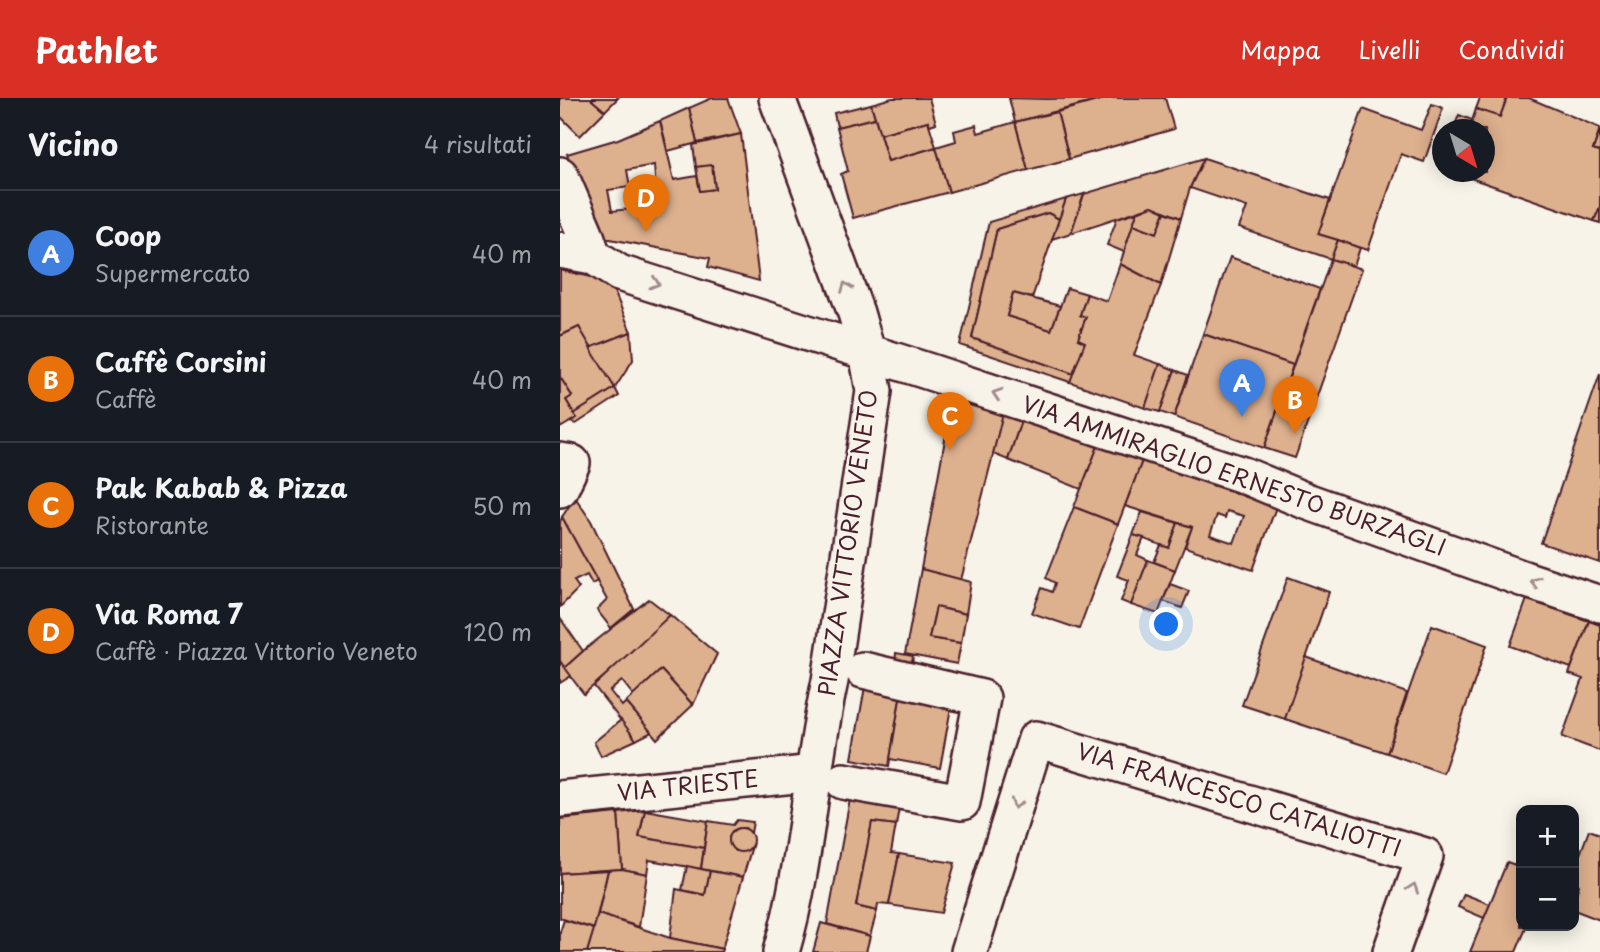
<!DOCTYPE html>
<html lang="it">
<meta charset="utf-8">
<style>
body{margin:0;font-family:"Playpen Sans",sans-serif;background:#242831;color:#f1f3f6}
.controls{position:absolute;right:21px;bottom:21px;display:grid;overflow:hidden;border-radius:14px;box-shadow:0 4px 18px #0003}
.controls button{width:63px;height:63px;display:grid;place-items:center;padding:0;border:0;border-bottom:2px solid #363941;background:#171b24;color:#f1f3f6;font:35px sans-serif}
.compass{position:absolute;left:872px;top:21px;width:63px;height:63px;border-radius:50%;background:#171b24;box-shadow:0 4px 18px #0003;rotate:142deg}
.you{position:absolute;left:607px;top:527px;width:24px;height:24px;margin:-18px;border:5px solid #fff;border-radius:50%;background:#1a73e8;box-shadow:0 0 0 10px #1a73e833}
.badge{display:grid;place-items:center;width:46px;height:46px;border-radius:50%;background:#d93025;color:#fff;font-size:23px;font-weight:700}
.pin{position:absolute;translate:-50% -58px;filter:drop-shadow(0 2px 4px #0008)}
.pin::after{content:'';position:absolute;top:37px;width:24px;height:21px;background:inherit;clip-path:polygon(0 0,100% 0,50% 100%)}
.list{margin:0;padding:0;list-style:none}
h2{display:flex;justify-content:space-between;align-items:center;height:91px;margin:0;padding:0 28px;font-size:30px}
h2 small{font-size:23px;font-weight:400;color:#9ea1a6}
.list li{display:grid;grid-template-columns:46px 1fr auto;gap:21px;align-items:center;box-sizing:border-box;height:126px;padding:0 28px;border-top:2px solid #363941}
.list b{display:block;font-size:26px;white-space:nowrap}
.list p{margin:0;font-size:23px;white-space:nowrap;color:#9ea1a6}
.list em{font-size:23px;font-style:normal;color:#9ea1a6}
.map{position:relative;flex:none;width:1040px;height:854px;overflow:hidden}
header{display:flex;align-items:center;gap:42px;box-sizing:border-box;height:98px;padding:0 35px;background:#d93025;color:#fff}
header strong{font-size:33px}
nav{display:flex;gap:38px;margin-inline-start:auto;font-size:24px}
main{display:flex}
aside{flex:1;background:#171b24}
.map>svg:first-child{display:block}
.building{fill:#ddb08e;stroke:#4a1f2b;stroke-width:2;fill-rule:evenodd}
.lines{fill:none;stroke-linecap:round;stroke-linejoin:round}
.minor-casing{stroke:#4a1f2b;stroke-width:40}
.minor{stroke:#f7f3e8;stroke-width:35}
.oneway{stroke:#a0898a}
.labels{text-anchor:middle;stroke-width:5;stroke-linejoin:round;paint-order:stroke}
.street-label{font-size:23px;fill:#4a1f2b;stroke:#f7f3e8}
</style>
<header>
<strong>Pathlet</strong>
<nav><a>Mappa</a><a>Livelli</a><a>Condividi</a></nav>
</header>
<main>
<aside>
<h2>Vicino<small>4 risultati</small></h2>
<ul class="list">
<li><span class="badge" style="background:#3f7fe0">A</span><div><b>Coop</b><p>Supermercato</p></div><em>40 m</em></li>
<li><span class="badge" style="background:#e8710a">B</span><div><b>Caffè Corsini</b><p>Caffè</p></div><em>40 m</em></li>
<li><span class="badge" style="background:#e8710a">C</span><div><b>Pak Kabab &amp; Pizza</b><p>Ristorante</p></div><em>50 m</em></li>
<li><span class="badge" style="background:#e8710a">D</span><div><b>Via Roma 7</b><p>Caffè · Piazza Vittorio Veneto</p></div><em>120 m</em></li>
</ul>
</aside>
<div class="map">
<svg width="1040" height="854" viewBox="0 0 1040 854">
<rect width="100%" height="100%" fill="#f7f3e8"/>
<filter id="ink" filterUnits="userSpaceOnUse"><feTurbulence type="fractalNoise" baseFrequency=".0143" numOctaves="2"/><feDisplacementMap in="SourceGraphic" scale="14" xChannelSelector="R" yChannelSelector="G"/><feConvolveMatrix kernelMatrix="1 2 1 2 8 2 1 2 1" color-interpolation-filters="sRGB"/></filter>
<g filter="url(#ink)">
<g class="building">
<polygon points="0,0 34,0 32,2 45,13 20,38 0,18"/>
<polygon points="34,0 58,0 45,13 32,2"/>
<polygon points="152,0 168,0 181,36 137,45 129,10"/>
<polygon points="332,0 369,0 376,25 370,27 368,23 320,36 311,6"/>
<polygon points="449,0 486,1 548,0 455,24"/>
<polygon points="548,0 605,0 614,31 509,61 497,14"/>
<polygon points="920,0 947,0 940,19 916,11"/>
<polygon points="947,0 969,0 1040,30 1033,52 1040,54 1040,109 1034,123 893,74 925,74 925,32 909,32 916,11 940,19"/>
<polygon points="311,6 315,20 277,29 274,15"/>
<polygon points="872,6 883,10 864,64 841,56 808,152 758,136 803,11 861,32"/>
<polygon points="129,10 137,45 108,53 100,23"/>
<polygon points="497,14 509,61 468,72 455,24"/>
<polygon points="899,17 912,22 909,32 893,32"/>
<polygon points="315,20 328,63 376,49 389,94 293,120 281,76 288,73 277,29"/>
<path d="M100,23L114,82L137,78L140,93L155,91L152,67L136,69L133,47L181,36L199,183L148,169L150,160L40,139L7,56L58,41ZM94,67L97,108L52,113L48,92L70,89L67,72Z"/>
<polygon points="368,23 376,49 328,63 320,36"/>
<polygon points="455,24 468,72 389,94 376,49 396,43 394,33 416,27 418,35"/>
<polygon points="1040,32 1040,54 1033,52"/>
<polygon points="644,60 630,90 621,120 592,108 511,135 524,96"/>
<polygon points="644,60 770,102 758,136 778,142 771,161 679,130 687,109 630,90"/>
<polygon points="152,67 155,91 140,93 136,69"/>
<polygon points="524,96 511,135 492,141 506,101"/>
<polygon points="506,101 499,121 488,115 437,131 412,240 514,276 510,284 400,247 429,124"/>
<polygon points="592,108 605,114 597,135 573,126 577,114"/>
<polygon points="1040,109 1040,125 1034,123"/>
<polygon points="577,114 564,154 547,147 557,120"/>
<polygon points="605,114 621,120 601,187 560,166 573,126 597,135"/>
<polygon points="488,115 499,121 472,200 453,195 447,218 491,232 507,190 527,196 520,217 526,219 518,241 525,244 514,276 412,240 437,131"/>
<polygon points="778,142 800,150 794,168 771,161"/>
<polygon points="670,159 760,191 733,267 643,236"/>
<polygon points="771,161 802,171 735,360 704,350"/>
<polygon points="560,166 601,187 574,257 600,266 585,310 510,284 525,244 518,241 526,219 520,217 527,196 547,203"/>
<polygon points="0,172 50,183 71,234 30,250 19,229 0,238"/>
<polygon points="453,195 500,208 491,232 447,218"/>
<polygon points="19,229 55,290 14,316 6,302 12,298 0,279 0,238"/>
<polygon points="71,234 73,262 55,290 30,250"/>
<polygon points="643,236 733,267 704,350 614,319"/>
<polygon points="600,266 615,272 600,314 585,310"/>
<polygon points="615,272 628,277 614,319 600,314"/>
<polygon points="1040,276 1040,465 981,445"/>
<polygon points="0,279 12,298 6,302 17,320 0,330"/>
<polygon points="55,290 59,298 16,326 10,324 17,320 14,316"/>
<polygon points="394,293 445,310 401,482 361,471"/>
<polygon points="443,315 462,320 448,362 433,356"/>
<polygon points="462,320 538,348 521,391 448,362"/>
<polygon points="538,348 582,363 558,426 514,409"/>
<path d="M582,363L716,409L693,472L625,449L632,429L565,408ZM667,413L684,418L674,445L650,437L657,417L665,420Z"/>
<polygon points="15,399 31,423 74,511 51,530 37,512 47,502 2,419"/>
<polygon points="514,409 558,426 519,531 472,515 482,490 492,494 495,485 486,480"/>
<polygon points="582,414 618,425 609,450 573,437"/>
<polygon points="2,419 37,483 32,486 27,477 14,483 19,490 0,509 0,424"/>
<polygon points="618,425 632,429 615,472 594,464 601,447 609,450"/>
<polygon points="573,437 584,440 577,457 588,462 571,507 561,503 569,482 557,478"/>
<polygon points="588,462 615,472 598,516 571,507"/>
<polygon points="361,471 411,484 406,516 376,509 369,540 401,545 397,566 345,556"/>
<polygon points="728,479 769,494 725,621 682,607"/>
<polygon points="610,486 629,493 622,510 603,503"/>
<polygon points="89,501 110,517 85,543 24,596 4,570 23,553"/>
<polygon points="967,501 1029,523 1011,570 950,548"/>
<polygon points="376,509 406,516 401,545 369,540"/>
<polygon points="110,517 157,556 133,607 101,572 74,598 62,583 50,593 62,608 66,604 92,634 76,642 34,588"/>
<polygon points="0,520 23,553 4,570 0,563"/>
<polygon points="1029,523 1040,527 1040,653 1002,639 1023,581 1009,576"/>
<polygon points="872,527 927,547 883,675 827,655"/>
<polygon points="336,555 353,558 352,567 335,564"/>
<polygon points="746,559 847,595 827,655 725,621"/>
<polygon points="0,563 11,578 0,585"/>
<polygon points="101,572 133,607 97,641 66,604"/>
<polygon points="306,583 342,589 329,668 292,661"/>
<polygon points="341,595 392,604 380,670 330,661"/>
<polygon points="61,622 76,642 41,658 34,644"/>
<polygon points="290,701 339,710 336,727 312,724 296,808 317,813 310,838 267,826"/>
<polygon points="85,712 148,723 144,750 79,739"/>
<polygon points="85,712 79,739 144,750 141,771 89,762 87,776 62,771 58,715"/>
<polygon points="58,715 62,771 0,775 0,721"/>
<polygon points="177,722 193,724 191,735 185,730 180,730 172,733 169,738 170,746 175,753 186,753 192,748 183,779 141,771 148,723 173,727"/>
<polygon points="312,724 336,727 331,755 339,756 329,807 318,806 317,813 296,808"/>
<circle cx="181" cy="742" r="12"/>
<polygon points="1029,732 1040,736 1040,822 1014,812 1014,802 1019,787 1014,785 1014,773"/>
<polygon points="339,756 395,765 381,815 329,807"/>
<polygon points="947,764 961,769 961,828 967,828 956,854 910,854"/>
<polygon points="127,768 150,773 145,797 122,792"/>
<polygon points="62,771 87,776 79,829 38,816 48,772"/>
<polygon points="48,772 34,831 0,820 0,775"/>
<polygon points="150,773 183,779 162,851 110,840 116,791 145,797"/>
<polygon points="904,796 930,806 924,820 898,809"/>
<polygon points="38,816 110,840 162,851 161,854 27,854"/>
<polygon points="4,822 34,831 27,854 0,854 0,834"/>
<polygon points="261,825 310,838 306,854 253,854"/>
</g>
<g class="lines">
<defs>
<g id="minor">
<path d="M217,0L296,215L307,254L314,293L270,583C250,673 247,766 221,854"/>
<polyline points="0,77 25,135 33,158"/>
<polyline points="0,152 33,158 59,175 370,274 683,377 746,403 964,481 1040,506"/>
<polyline points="0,363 12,365 0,391"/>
<polyline points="283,683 402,704 422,600 303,572"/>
<polyline points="0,701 255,675"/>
<polyline points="409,854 476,641 865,758 831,854"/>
</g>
</defs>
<use href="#minor" class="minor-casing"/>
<use href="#minor" class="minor"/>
</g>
<defs><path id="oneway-chevron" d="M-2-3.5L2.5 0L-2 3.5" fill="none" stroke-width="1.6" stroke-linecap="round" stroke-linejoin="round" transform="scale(1.75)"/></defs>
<g class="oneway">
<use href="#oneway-chevron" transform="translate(95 185) rotate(17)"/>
<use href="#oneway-chevron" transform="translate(286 189) rotate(-111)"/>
<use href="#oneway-chevron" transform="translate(437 296) rotate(-162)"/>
<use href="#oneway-chevron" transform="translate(975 484) rotate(-162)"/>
<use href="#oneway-chevron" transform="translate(456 706) rotate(108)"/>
<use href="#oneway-chevron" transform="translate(853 790) rotate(-71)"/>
</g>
</g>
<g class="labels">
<g class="street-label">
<text transform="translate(674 378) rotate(19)" y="8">VIA AMMIRAGLIO ERNESTO BURZAGLI</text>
<text transform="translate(288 445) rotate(-82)" y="8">PIAZZA VITTORIO VENETO</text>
<text transform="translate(128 688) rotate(-6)" y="8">VIA TRIESTE</text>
<text transform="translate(679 702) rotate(17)" y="8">VIA FRANCESCO CATALIOTTI</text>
</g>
</g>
</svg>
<div class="controls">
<button>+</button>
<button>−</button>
</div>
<svg class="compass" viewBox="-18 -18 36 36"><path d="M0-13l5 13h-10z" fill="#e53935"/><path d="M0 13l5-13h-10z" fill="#9ea1a6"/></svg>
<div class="you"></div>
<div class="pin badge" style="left:682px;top:319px;background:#3f7fe0">A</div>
<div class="pin badge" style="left:735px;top:336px;background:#e8710a">B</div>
<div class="pin badge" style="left:390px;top:352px;background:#e8710a">C</div>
<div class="pin badge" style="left:86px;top:134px;background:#e8710a">D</div>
</div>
</main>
